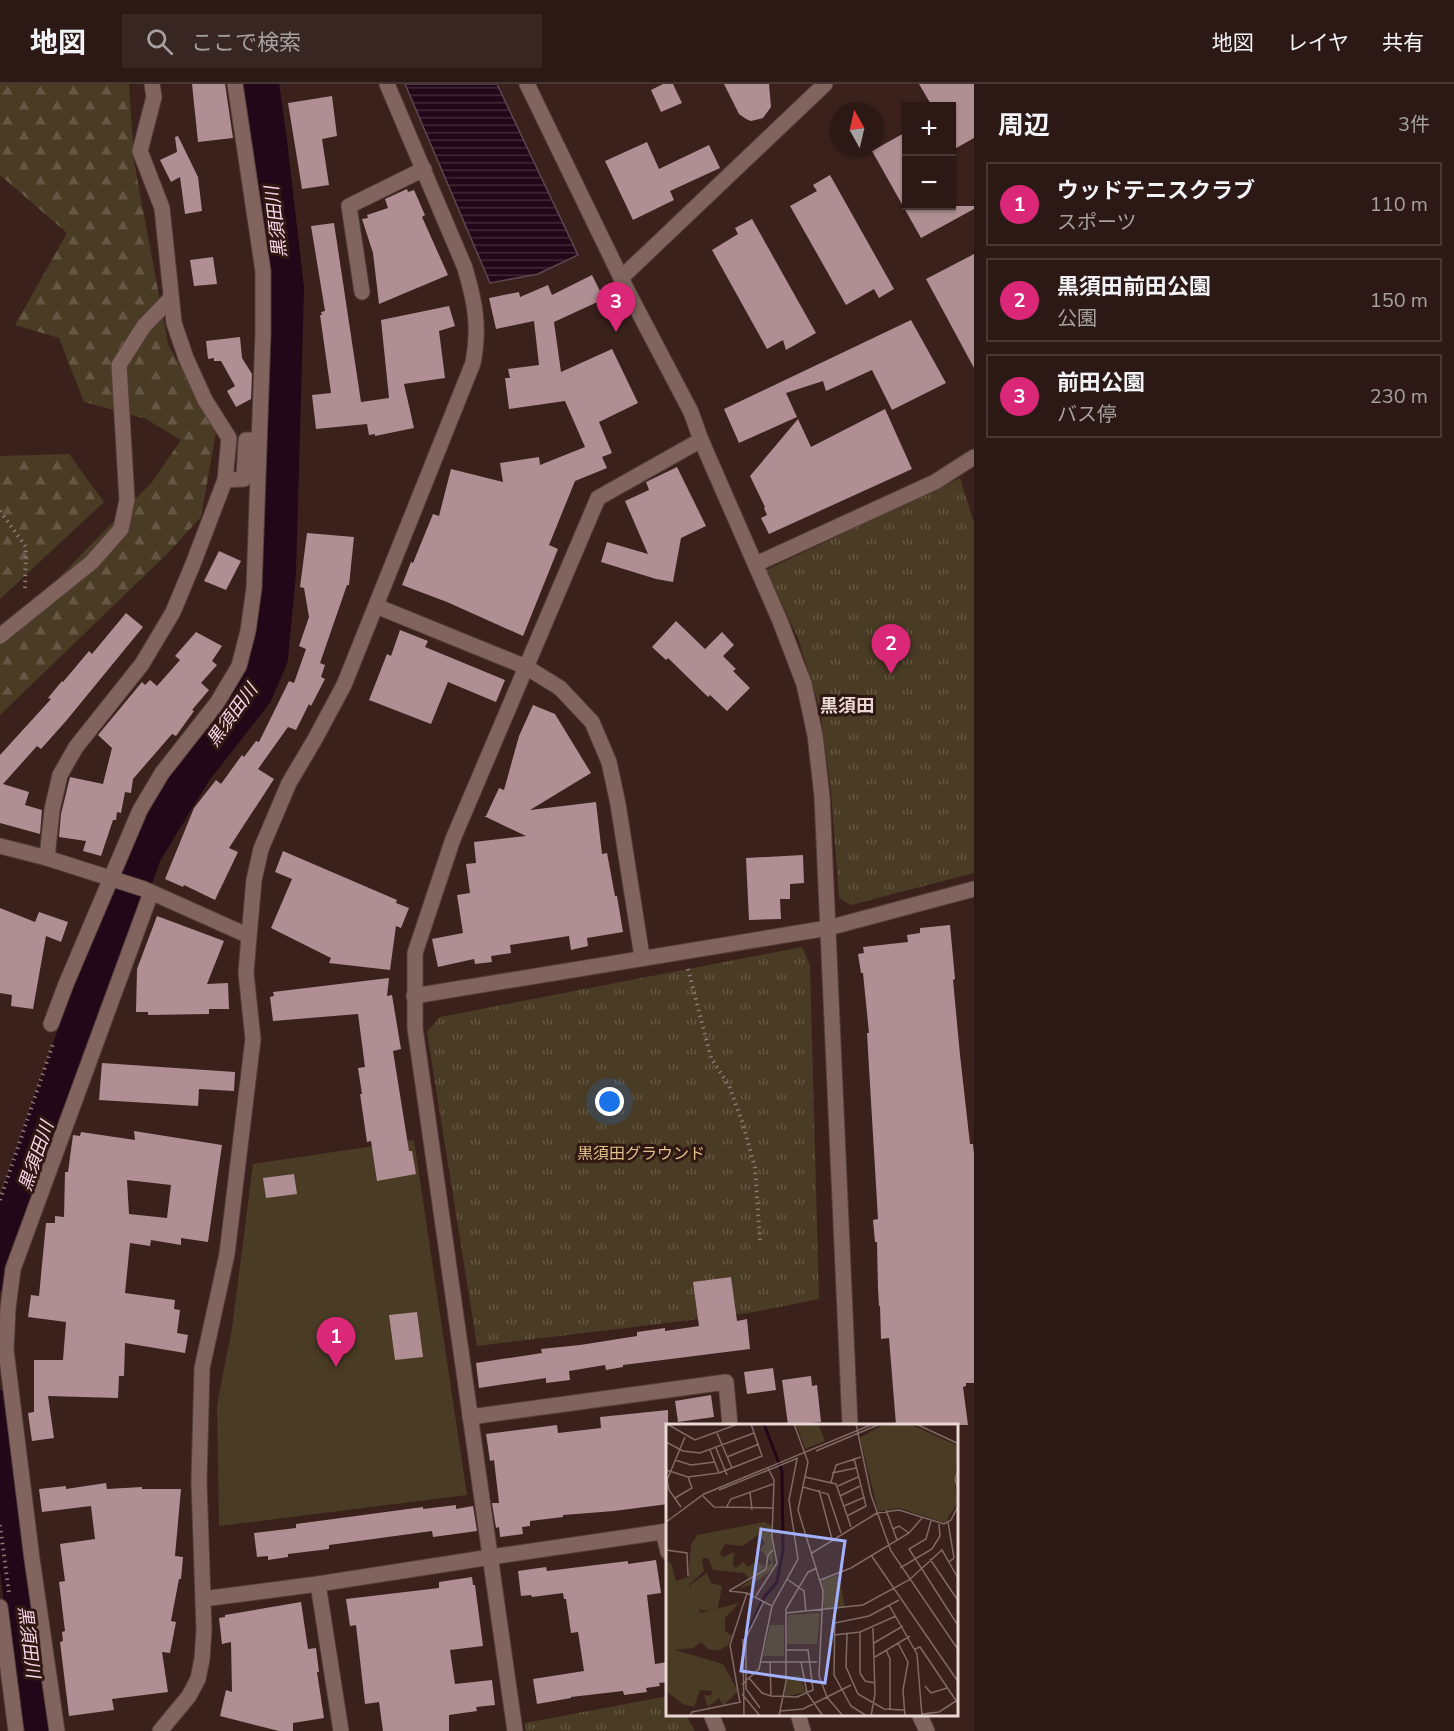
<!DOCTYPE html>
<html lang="ja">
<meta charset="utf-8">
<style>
body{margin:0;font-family:"Nunito Sans","Noto Sans JP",sans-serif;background:#382622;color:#f1f3f6}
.controls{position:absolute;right:18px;top:18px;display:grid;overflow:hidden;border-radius:0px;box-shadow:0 2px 4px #0004}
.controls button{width:54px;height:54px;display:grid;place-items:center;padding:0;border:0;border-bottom:2px solid #483834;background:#2c1915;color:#f1f3f6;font:30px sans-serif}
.compass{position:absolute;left:830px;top:18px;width:54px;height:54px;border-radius:50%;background:#2c1915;box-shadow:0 2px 4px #0004;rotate:352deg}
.you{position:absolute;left:610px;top:1018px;width:21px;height:21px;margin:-15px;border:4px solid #fff;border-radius:50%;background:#1a73e8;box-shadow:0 0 0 9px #1a73e833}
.badge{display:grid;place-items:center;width:39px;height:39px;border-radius:50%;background:#db2777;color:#fff;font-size:20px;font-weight:700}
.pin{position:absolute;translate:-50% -50px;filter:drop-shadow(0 2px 3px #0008)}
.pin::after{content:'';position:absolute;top:32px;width:21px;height:18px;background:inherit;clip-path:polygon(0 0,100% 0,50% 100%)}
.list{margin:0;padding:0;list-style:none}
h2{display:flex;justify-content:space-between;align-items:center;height:78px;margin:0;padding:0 24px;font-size:26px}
h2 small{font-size:20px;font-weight:400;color:#a6a0a0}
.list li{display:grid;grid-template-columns:39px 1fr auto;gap:18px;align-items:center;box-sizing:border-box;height:84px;margin:0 12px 12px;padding:0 12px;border:2px solid #483834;border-radius:0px}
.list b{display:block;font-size:22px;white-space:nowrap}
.list p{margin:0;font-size:20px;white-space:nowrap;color:#a6a0a0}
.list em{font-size:20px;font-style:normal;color:#a6a0a0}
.icon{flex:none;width:33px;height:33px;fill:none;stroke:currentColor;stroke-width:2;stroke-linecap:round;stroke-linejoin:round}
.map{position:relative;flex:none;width:974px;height:1647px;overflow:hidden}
header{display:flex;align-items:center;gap:36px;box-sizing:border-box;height:84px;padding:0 30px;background:#2c1915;border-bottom:2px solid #483834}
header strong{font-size:28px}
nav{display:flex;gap:33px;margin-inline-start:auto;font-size:21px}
.search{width:420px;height:54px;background:#382622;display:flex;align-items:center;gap:15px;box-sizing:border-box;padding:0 21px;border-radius:0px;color:#a6a0a0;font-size:22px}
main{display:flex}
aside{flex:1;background:#2c1915}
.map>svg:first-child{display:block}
.grass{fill:url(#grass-tufts)}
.forest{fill:url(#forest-firs)}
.pitch{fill:#4a3b24}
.water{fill:url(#water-rules);stroke:#5d4650;stroke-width:1.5}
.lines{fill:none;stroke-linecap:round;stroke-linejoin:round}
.river{stroke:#210717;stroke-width:40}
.building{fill:#af8f93;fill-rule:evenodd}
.minor-casing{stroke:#553f3c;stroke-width:17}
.path{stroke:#8e7874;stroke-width:4;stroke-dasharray:1.5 4.5;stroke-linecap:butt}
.minor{stroke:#82645e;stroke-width:15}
.labels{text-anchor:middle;stroke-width:6;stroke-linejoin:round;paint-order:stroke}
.park-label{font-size:16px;fill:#e3c08a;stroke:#2f1712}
.water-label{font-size:18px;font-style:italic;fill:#fbd5e9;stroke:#2f1712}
.neighbourhood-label{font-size:18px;font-weight:bold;fill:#ead8d5;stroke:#2f1712}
.inset-river{fill:none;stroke:#210717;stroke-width:3}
.inset-road{fill:none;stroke:#806a66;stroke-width:1.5}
.view{fill:#a3b2fd;fill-opacity:0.15;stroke:#a3b2fd;stroke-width:3}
.inset-edge{fill:none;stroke:#ead8d5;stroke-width:3}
</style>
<header>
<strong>地図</strong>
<div class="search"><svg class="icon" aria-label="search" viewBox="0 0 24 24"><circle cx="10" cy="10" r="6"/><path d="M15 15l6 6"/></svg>ここで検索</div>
<nav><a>地図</a><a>レイヤ</a><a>共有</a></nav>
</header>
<main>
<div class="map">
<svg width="974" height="1647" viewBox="0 0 974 1647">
<defs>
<pattern id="grass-tufts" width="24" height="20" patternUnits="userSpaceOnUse" patternTransform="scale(1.5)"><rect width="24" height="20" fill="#4a3b24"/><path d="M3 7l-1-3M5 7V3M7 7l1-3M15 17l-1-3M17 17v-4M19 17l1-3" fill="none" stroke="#645743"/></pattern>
<pattern id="forest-firs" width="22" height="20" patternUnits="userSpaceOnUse" patternTransform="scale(1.5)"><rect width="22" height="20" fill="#4a3b24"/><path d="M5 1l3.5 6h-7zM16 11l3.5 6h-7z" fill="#645743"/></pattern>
<pattern id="water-rules" width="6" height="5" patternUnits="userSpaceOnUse" patternTransform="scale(1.5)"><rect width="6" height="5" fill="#210717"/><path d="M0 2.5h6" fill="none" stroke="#412a38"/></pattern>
</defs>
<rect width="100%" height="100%" fill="#3a211c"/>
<g class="grass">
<polygon points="960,394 974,439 974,789 851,821 839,814 831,707 820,625 798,554 766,486"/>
<polygon points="802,863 810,881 819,1215 749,1229 477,1262 427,948 440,933"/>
<polygon points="668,1612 668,1630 686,1631 695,1647 526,1647 525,1639"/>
</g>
<g class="forest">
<polygon points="0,0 129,0 134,77 168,260 216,348 201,433 168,469 0,631 0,554 152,398 181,356 146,335 84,318 59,254 15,241 67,149 0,91"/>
<polygon points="69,370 104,418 0,515 0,372"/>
</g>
<polygon class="pitch" points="414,1056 467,1411 219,1442 217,1321 232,1244 253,1080"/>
<polygon class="water" points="405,0 497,0 578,171 538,190 490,199"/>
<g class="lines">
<g class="river">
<polyline points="0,1187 11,1142 56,1011 142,768 192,686 253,608 268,573 276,489 284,205 267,58 259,0"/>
<polyline points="0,1326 40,1647"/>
</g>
</g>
<g class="building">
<polygon points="192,0 225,0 233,54 198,58"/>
<polygon points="663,0 673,0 682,19 661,28 651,6"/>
<polygon points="724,0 769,0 771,23 763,34 751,37 746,35 739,30"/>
<polygon points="919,0 974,0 974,54 951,67 951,22 932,22"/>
<polygon points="332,12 337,52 322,55 329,101 302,105 288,19"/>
<polygon points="906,48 906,122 974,122 974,125 921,154 872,67"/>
<polygon points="178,52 198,93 202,127 185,130 180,93 171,98 160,76 177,68 175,53"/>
<polygon points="647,58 659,85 709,61 720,84 670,107 674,116 633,136 605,77"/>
<polygon points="830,91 894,205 879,214 874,205 846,221 790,122 817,107 813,101"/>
<polygon points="407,105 408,108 414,106 425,131 422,133 448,191 379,220 373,169 362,135 368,134 367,131 388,124 385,115"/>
<polygon points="752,135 816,249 786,266 783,256 767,265 712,166 738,150 735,144"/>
<polygon points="334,139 361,318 389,314 381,236 449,222 455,242 439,247 445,294 404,300 414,344 375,352 375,350 369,351 367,340 316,345 312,311 331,309 320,231 322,231 321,228 325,227 311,142"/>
<polygon points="974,170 974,284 926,195"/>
<polygon points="213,173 217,200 194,202 190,176"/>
<polygon points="592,191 604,215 554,238 561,288 612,265 638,319 599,338 612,369 602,373 607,384 575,397 549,461 558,465 523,552 447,518 402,501 411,478 413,479 433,430 439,432 451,385 503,398 500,379 539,373 540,381 585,363 565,317 509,325 505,294 510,294 508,285 539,281 534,237 496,245 489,214 519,208 520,213 548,201 552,211"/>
<polygon points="911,236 946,299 892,326 872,286 826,307 823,297 786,309 797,333 739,359 724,325"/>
<polygon points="240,253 242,274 252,290 251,315 236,323 227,307 235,302 221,277 214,277 214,274 208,275 206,257"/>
<polygon points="885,325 912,385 769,450 761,434 767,431 764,424 765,423 750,392 798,335 811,363"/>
<polygon points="677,383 706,442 681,454 673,498 656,495 601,478 607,458 648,470 625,417 649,406 646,398"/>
<polygon points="307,449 354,453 349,501 347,501 320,579 325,581 321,593 325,595 311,622 309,620 296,646 288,643 258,685 274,695 229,764 238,768 215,816 184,801 183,803 165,795 194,724 216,696 221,700 242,671 244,673 256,657 259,658 289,597 294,599 306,565 299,562 309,533 304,504 300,503"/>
<polygon points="219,467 241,477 226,506 204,497"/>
<polygon points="126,529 143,543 66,637 41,665 37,662 3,700 29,708 25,721 42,726 40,750 0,739 0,671 51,615 48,614 62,597 63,598 89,567 92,570"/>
<polygon points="676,537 705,565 722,548 734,561 723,572 736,585 733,587 750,604 727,627 710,611 708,613 668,574 666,576 652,563"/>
<polygon points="400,546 428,557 425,563 505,596 496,618 448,598 431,640 369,616 387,570 391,572"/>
<polygon points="196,548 222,562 212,577 217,581 201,599 209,606 192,626 194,627 176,652 172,650 133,695 131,709 125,708 121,729 117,728 116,736 113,736 101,772 83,767 86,757 59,753 61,730 70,693 103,700 112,664 98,651 142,598 145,601 150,596 157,602 180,576 175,572"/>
<polygon points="533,621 555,630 591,689 530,726 596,718 602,770 607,769 615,812 617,812 623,848 587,854 588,862 571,866 569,852 510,861 511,869 491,872 492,878 475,880 474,875 438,883 432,855 463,849 457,811 470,809 466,780 476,779 474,758 526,752 484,732 486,732 499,704 504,706 519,652"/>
<polygon points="283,767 397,816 396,819 409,824 401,844 396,842 390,886 329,879 331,874 271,844 292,795 275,788"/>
<polygon points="803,771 804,799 790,800 790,815 780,815 781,835 749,836 746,774"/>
<polygon points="0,824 35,838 39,828 68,838 61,858 46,852 33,925 11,922 12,911 0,909"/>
<polygon points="157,832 224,857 207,900 228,899 229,925 209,925 209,930 148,931 148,928 136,928 137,885"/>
<polygon points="950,841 955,895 953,896 960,971 970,1060 973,1060 974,1070 974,1299 966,1299 966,1302 963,1303 968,1341 896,1341 889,1254 881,1255 880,1222 879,1222 878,1204 877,1158 875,1158 873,1136 878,1135 869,984 867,949 869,949 863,889 861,889 858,870 864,869 863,863 908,858 907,851 920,849 920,844"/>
<polygon points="389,894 387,912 392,911 401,965 393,967 409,1067 412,1067 416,1090 377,1097 371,1057 367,1058 360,1010 362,1010 358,984 365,983 358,930 273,937 270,913 274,912 273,908"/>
<polygon points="102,979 235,988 234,1007 199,1005 198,1022 99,1016"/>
<path d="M134,1047L222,1061L208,1158L181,1154V1161L151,1156L150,1162L130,1159L125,1209L175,1216L174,1225L180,1226L177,1249L188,1251L185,1269L125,1259L124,1292H119L118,1314L48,1312L54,1354L32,1357L28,1329L34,1328V1276H63L66,1238L28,1233L31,1211L39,1212L46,1139H55V1132L64,1133L65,1088H68L73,1051L80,1052L81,1048L135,1056ZM127,1096L171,1101L167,1134L129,1130Z"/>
<polygon points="294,1090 297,1110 266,1114 263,1094"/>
<polygon points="731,1193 737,1237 747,1235 750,1265 623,1281 623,1283 606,1286 605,1281 569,1287 570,1296 546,1299 546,1294 479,1304 476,1279 542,1269 541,1265 580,1261 637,1252 637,1248 665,1244 665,1247 699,1242 693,1198"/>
<polygon points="417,1228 423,1273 395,1276 389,1231"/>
<polygon points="773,1284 776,1306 747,1310 744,1288"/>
<polygon points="811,1292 812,1302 817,1301 821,1338 788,1341 782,1296"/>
<polygon points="711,1311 714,1333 678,1338 675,1317"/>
<polygon points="668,1326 668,1420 614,1427 563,1431 563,1433 530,1437 530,1442 522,1443 523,1450 500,1453 499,1443 496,1444 492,1419 499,1419 494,1376 490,1377 486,1350 557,1341 558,1349 601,1344 600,1333"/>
<polygon points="106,1399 107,1405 142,1403 142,1405 181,1405 175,1472 183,1473 181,1495 179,1495 171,1537 176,1538 170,1569 162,1568 168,1608 112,1615 114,1626 69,1632 60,1558 63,1557 62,1548 65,1547 59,1498 65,1497 60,1460 95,1455 91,1422 42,1428 39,1405 66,1402 66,1405"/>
<polygon points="456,1421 456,1425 473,1422 477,1447 433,1453 432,1447 329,1461 329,1465 288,1470 288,1473 268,1476 268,1472 257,1473 254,1449 296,1444 296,1440 423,1423 423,1425"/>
<polygon points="656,1476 661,1509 647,1511 655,1580 668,1578 668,1598 659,1599 660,1602 646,1604 647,1608 624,1611 623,1607 571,1613 571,1614 537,1620 533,1595 584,1587 578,1548 571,1549 566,1515 564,1515 563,1509 532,1513 531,1511 521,1512 518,1487 546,1483 547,1487 628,1477 628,1480"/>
<polygon points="472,1493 473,1501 475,1501 483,1562 450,1566 455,1600 492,1596 495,1621 476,1623 477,1627 449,1631 449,1647 383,1647 379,1618 365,1620 356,1541 350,1542 346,1515 439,1504 439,1498"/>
<polygon points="301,1518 308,1565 316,1564 319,1588 317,1588 324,1634 293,1639 293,1647 279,1647 220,1632 226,1606 232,1608 231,1558 222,1560 219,1534 225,1533 225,1531"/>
</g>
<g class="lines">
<defs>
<g id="minor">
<polyline points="527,0 627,206 691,328 701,356 780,537 804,600 815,651 822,712 850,1341"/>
<polyline points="621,194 825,0"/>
<polyline points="362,208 349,122 424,85"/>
<polyline points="225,396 244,395 246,356 258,356"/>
<polyline points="756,480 935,398 974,373"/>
<polyline points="376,522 526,583 560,604 592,638 609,678 618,720 642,873"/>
<polyline points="0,552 92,478 121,445 127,416 119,281 144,242 171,214"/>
<path d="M0,762L47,774L144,805L249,852L254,796L261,765L289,699L315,655L344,601L473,279C480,243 475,218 465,184L387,0"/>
<polyline points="47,774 52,726 60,691 76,663 142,580 173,528 193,480 225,396 229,354 205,316 186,274 174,239 162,124 140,67 154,13 152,0"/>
<polyline points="414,912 828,844 974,805"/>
<polyline points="51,940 66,900 140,726 162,689 217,619 239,582 248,547 254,504 263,249 263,187 235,0"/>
<polyline points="470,1333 726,1298 730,1341"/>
<polyline points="663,1448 668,1468"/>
<polyline points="318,1500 341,1647"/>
<polyline points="203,1515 318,1500 491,1473 668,1447"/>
<polyline points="0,1523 16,1647"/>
<polyline points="711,1630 718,1647"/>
<polyline points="798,1630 803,1647"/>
<polyline points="919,1630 927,1647"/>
<polyline points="57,1647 32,1475 6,1266 8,1224 13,1185 151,809"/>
<polyline points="160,1647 189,1612 198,1595 202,1575 204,1546 199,1397 202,1284 227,1170 253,955 246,889 249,852"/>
<polyline points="515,1647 415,944 415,869 453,755 598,414 701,356"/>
</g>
</defs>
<use href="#minor" class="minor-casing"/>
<g class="path">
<polyline points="0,427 26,463 25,507"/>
<polyline points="688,885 711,974 729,1002 743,1040 755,1084 760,1157"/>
<polyline points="0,1116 54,957"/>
<polyline points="0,1441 9,1509"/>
</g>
<use href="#minor" class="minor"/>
</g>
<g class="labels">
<g class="park-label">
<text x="641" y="1075">黒須田グラウンド</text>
</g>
<g class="water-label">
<text transform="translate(276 138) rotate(-97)" y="6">黒須田川</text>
<text transform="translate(232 631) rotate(-54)" y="6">黒須田川</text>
<text transform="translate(36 1072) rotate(-71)" y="6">黒須田川</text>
<text transform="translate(29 1558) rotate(83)" y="6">黒須田川</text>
</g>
<g class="neighbourhood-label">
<text x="847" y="628">黒須田</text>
</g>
</g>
<g transform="translate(666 1340)">
<rect width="292" height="292" fill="#3a211c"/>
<path d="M130,0H152L159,17L139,25ZM218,0H244L292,22L289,60L292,78L279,99L233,84L212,87L194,14ZM173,151L179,184L158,186L155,156ZM154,189L151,220H121L122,191ZM134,252L140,268L118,273L121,253Z" fill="#4a3b24"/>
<path d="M98,98L107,102V145L85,161L74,164L106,138L94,126L99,119L92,111L77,122L59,120L54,129L57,133L68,128L67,141L70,144L77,138L82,143L91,137L99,143L83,154L78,149L47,146L42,134L36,135L38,147L23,161L35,189L73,179L59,194V207L66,212L62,221L52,227L42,225L35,218L27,224L9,226L57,240L72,267L57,282L53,274L42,283L38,271L44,272L47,267L34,266L28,283L17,280L0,267V138L5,139L10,157L22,153L25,121L31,111Z" fill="#4a3b24"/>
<path d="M41,149L45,159L56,162L52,184L45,187L35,186L28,178L24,161ZM104,201H118V232H97Z" fill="#4a3b24"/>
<path class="inset-river" d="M79,214L98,173L111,158L117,126L116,47L98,0"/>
<path class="inset-road" d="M1,0L29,16L72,0M128,0L142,38L132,86L157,167L153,252L161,273L177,292M190,0L205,71L225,127L293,227M250,0L293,20M51,9L66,44M0,18L17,27L34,29L88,9M50,24L61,51M150,27L214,0M61,33L93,20M9,36L25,41L49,38M293,44L289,55L293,69M0,46L22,53L53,49L44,26M53,49L96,32L85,0M166,49L190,44M139,53L170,60L185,103M165,58L170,41L195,33M172,62L192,53M137,63L162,70L175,109M53,66L132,34M153,66L166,115M84,68L86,86M37,72L48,83L107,84M174,72L194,62M9,74L26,64L22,53M178,82L199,73M15,83L3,66L1,56L19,13M60,84L65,75L107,60M220,86L231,116M181,92L200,82L188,34M265,97L260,115L243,125L293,203M0,98L38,70L207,0M282,98L288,134L283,138M227,105L233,102L243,109M0,126L21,129L22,152M146,129L211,89L233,86L278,100L285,96L293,80M205,131L293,259M264,135L293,178M234,144L266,125L274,112L273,100M121,155L138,167L140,188M154,156L185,144L243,109L256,94M63,167L81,169L106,182L132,135L123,76L131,35M63,167L100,145L102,131L107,126M90,172L111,139L106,113L108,56L102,44M223,181L251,230L256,292M169,186L168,251L185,282L201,292M120,189L197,181L243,156L276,126L293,156M169,199L203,192L233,176M194,208V249L199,257L209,259M181,210L180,243L192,270L218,285L238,286M168,211L194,208L230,192M77,215L78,292M208,219L237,202M232,219L242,238L237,266L239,292M249,225L254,223L293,281M220,226L224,235V285M209,233L244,212M94,238H151M104,238L105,272L131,273L147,266L142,226H120M135,238L141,269L157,292M83,254L96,269L105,272M76,260L93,245L106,182M259,262L265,269L281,264M76,270L94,292M74,279L64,221L81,169M94,284L80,265V214L98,177M114,287L137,285L185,261M256,290L273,288L290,277M24,292L26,288L75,278M113,292L120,258V185L142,148L151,144M205,292L209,270L207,204"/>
<path class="view" d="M95,105L179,117L159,259L75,247Z"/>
<rect width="292" height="292" class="inset-edge"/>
</g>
</svg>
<div class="controls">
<button>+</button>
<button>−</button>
</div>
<svg class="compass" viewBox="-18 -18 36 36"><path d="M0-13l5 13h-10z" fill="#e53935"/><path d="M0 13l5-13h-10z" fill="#a6a0a0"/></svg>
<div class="you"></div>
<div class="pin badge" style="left:336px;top:1283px">1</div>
<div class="pin badge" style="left:891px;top:590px">2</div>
<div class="pin badge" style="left:616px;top:248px">3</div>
</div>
<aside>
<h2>周辺<small>3件</small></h2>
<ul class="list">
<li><span class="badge">1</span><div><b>ウッドテニスクラブ</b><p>スポーツ</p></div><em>110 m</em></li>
<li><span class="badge">2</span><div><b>黒須田前田公園</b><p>公園</p></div><em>150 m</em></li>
<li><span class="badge">3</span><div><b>前田公園</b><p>バス停</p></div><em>230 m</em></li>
</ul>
</aside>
</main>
